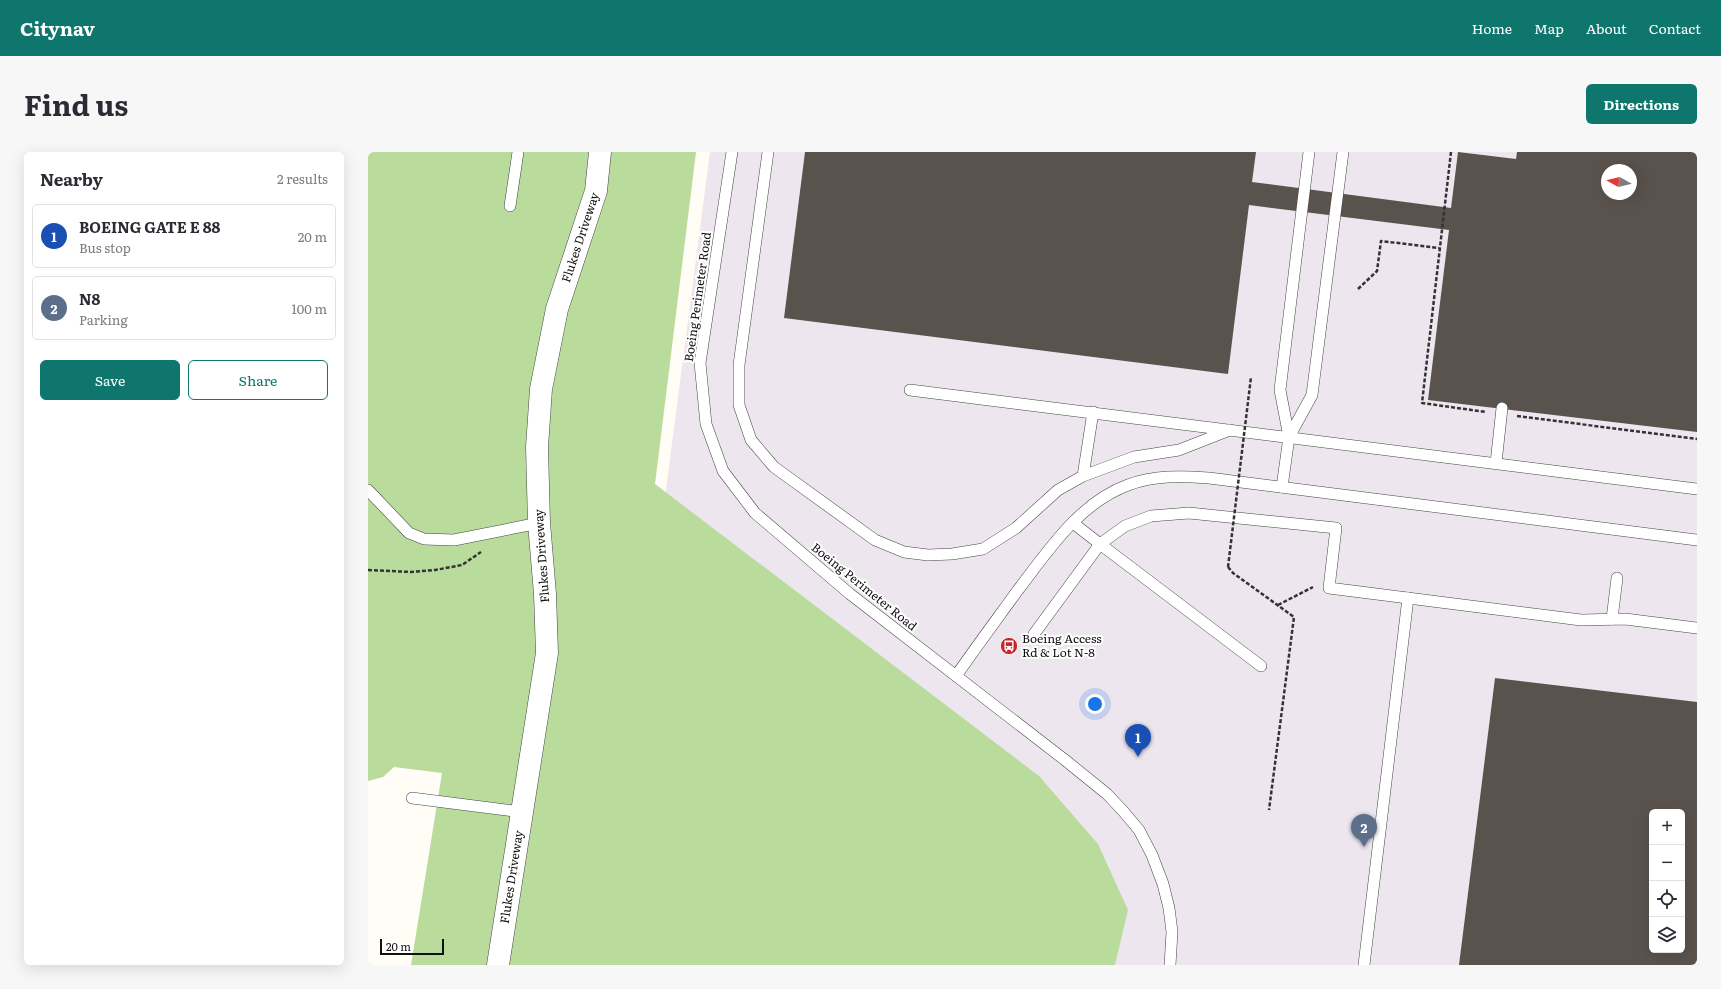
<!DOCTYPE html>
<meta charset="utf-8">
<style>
body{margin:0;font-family:Literata,serif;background:#f7f7f7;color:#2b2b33}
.controls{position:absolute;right:12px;bottom:12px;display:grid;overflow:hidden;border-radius:6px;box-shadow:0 4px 16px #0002}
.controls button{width:36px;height:36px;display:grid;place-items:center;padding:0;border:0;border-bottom:1px solid #e1e1e2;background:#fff;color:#2b2b33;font:20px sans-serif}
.compass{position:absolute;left:1233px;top:12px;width:36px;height:36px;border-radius:50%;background:#fff;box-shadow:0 4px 16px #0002;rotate:278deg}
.scale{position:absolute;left:12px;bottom:10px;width:64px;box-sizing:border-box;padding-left:4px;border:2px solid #111;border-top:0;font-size:11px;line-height:14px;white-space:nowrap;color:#111;-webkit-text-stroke:3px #fff;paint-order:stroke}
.you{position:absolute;left:727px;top:552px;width:14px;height:14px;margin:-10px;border:3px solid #fff;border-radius:50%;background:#1a73e8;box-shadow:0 0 0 6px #1a73e833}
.badge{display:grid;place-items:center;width:26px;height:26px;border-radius:50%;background:#0f766e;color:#fff;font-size:13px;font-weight:700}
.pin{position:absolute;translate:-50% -33px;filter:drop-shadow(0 1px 2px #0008)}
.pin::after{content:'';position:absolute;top:21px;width:14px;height:12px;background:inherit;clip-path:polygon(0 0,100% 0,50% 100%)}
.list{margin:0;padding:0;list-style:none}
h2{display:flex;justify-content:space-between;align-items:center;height:52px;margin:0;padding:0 16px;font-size:17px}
h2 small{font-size:13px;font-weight:400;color:#7c7c81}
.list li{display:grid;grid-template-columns:26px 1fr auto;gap:12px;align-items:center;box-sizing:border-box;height:64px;margin:0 8px 8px;padding:0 8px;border:1px solid #e1e1e2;border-radius:6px}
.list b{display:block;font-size:15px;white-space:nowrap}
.list p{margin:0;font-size:13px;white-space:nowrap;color:#7c7c81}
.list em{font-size:13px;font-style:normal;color:#7c7c81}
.actions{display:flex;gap:8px;padding:12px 16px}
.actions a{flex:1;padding:9px 0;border:1px solid #0f766e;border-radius:6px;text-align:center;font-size:14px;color:#0f766e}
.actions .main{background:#0f766e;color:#fff}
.icon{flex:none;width:22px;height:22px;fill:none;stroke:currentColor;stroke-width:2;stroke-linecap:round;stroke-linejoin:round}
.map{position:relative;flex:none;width:1329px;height:813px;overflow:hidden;border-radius:6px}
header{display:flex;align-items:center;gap:24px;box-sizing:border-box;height:56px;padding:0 20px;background:#0f766e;color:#fff}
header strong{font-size:19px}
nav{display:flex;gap:22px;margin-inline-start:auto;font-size:14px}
.intro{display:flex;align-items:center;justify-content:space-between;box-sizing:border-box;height:96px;padding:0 24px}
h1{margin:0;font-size:28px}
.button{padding:10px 18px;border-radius:6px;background:#0f766e;color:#fff;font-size:14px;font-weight:700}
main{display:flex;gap:24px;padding:0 24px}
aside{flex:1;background:#fff;border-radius:6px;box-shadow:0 4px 16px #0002}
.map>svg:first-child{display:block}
.industrial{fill:#eee6ef;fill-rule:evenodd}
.forest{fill:#b9dc9c}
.building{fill:#5a524d;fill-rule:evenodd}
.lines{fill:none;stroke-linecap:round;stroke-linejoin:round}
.lane-casing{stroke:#444;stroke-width:12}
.street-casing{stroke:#444;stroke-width:23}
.path{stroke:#333;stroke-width:2.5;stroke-dasharray:4 2;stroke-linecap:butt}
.lane{stroke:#fff;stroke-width:11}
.street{stroke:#fff;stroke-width:22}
.path-bridge{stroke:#333;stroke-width:2.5;stroke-dasharray:4 2;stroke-linecap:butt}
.labels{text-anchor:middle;stroke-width:4;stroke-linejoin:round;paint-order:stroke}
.street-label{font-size:12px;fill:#111;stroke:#fff}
.poi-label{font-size:12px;fill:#111;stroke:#fff;text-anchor:start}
</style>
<header>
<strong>Citynav</strong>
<nav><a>Home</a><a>Map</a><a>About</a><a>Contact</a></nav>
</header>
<div class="intro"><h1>Find us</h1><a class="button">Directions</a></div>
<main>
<aside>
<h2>Nearby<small>2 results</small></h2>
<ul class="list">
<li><span class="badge" style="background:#1a4fb4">1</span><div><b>BOEING GATE E 88</b><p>Bus stop</p></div><em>20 m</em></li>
<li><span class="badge" style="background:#5c6f8a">2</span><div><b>N8</b><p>Parking</p></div><em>100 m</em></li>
</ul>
<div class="actions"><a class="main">Save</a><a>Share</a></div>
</aside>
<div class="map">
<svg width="1329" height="813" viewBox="0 0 1329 813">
<rect width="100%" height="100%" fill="#fffdf5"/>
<path class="industrial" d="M342,0H1329V813H236ZM1239,18H1263V42H1239ZM1284,660H1314V798H1284Z"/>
<polygon class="forest" points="0,0 328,0 287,332 671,624 730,692 760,758 747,813 43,813 74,621 26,615 15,625 0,629"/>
<g class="building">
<path d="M437,0H888L884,30L1083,56L1090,0L1148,7L1149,0H1329V280L1060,248L1081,78L881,53L860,222L416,166ZM1239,18H1263V42H1239Z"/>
<path d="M1127,526L1329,550V813H1091ZM1284,660H1314V798H1284Z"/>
</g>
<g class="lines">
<defs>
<g id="lane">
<polyline points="364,0 332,211 338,272 355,319 387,361 482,442 697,608 739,642 755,659 771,678 784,703 795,732 801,756 804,780 802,813"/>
<polyline points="400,0 371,213 371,253 383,288 406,315 507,388 536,400 560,403 584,402 615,397 648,376 690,338 715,324 766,305 811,298 862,278"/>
<polyline points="142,54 150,0"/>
<polyline points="542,238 1329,337"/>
<polyline points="921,285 944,243 975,0"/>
<polyline points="1128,311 1134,256"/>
<polyline points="715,324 725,260"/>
<polyline points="914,335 921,285 912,238 941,0"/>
<polyline points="0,338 41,381 56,387 86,388 171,371"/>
<polyline points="705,371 732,392 757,374 783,364 821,361 968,376 961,436 1213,468 1257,467 1329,476"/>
<polyline points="1244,467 1249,426"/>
<polyline points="666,482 732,392 893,514"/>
<path d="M588,524C608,495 629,467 650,438C680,399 711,351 760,333C786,323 813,324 841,326L1329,388"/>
<polyline points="44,646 154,660"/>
<polyline points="996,813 1040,446"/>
</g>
<g id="street">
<path id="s1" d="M130,813L179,501L177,442L171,371L169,295L173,237L189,157L228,39L232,0"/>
</g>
</defs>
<use href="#lane" class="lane-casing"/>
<use href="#street" class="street-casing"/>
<g class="path">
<polyline points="1083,0 1054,251 1118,260"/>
<polyline points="990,137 1009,119 1013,89 1071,96"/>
<polyline points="1149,264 1329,287"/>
<polyline points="860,415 865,421 926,465 901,658"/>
<polyline points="0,418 43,420 67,418 94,413 113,400"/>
<polyline points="910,453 945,435"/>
</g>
<use href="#lane" class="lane"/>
<use href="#street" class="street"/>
<polyline class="path-bridge" points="860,415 883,225"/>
</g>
<defs>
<symbol id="bus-disc" viewBox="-11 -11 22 22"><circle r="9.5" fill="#c4262e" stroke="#fff"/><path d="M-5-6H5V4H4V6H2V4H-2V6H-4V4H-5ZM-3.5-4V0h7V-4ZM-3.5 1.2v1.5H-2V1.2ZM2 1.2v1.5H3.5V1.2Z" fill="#fff"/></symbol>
</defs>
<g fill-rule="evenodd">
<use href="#bus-disc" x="631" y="484" width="20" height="20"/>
</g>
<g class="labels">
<g class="street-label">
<text dy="4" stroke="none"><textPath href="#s1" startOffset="737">Flukes Driveway</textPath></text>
<text transform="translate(330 145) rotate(-82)" y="4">Boeing Perimeter Road</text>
<text transform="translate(174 404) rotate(-94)" y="4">Flukes Driveway</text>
<text transform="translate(496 435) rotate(39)" y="4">Boeing Perimeter Road</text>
<text dy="4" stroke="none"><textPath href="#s1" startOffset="89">Flukes Driveway</textPath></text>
</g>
<g class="poi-label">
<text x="654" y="491">Boeing Access<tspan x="654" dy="14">Rd &amp; Lot N-8</tspan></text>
</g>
</g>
</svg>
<div class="controls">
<button>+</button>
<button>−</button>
<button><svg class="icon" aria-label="locate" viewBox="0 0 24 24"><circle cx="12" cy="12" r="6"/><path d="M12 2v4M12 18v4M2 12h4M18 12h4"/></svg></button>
<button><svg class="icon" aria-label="layers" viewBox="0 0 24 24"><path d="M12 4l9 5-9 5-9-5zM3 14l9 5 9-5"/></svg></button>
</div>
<svg class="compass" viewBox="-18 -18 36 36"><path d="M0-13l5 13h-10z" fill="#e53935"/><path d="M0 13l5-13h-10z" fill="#7c7c81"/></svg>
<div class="scale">20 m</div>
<div class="you"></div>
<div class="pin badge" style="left:770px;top:605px;background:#1a4fb4">1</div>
<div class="pin badge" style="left:996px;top:695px;background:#5c6f8a">2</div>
</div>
</main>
